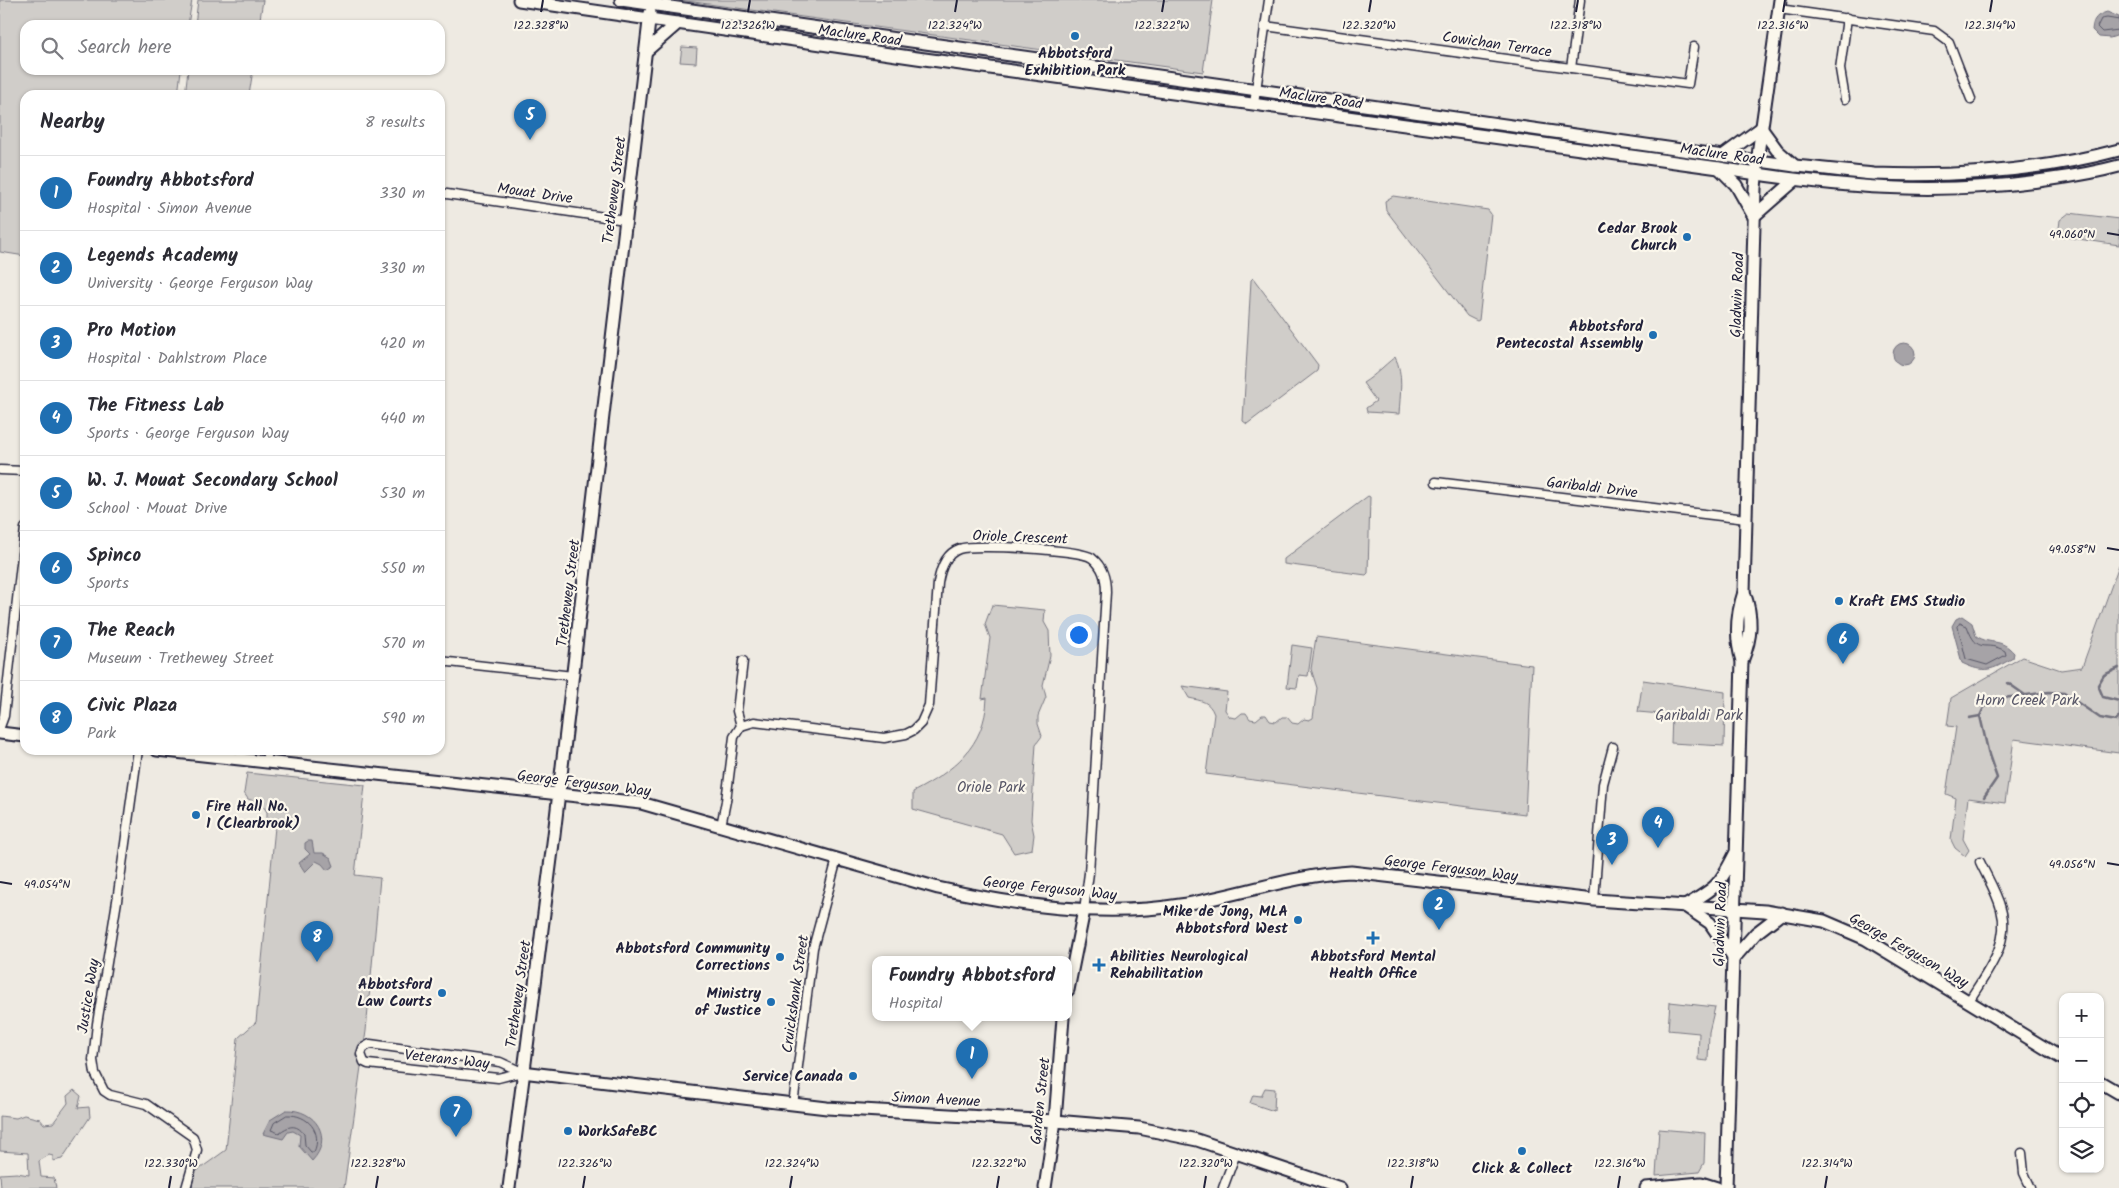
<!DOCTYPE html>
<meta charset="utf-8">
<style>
body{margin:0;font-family:Kalam,sans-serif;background:#f7f7f7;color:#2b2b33}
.controls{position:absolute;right:15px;bottom:15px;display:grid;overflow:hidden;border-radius:10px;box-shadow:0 1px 4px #0004}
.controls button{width:45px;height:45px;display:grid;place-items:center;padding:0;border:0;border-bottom:1px solid #e1e1e2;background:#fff;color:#2b2b33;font:25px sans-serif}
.you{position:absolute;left:1078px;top:634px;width:18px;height:18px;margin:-12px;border:4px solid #fff;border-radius:50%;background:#1a73e8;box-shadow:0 0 0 8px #1a73e833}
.badge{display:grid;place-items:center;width:32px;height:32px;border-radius:50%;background:#1f6fb2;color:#fff;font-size:16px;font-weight:700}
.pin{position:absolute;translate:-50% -41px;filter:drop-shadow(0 1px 2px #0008)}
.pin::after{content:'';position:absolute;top:26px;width:18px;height:15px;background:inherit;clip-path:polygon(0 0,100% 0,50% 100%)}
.popup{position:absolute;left:872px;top:956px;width:200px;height:65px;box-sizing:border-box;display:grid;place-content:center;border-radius:10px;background:#fff;filter:drop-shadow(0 1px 4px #0005);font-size:16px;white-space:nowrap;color:#7c7c81}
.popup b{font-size:19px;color:#2b2b33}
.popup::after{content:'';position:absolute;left:50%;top:100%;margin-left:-10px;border:10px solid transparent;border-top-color:#fff}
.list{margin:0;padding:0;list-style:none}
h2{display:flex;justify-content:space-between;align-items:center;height:65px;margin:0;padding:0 20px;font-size:21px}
h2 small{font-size:16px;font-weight:400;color:#7c7c81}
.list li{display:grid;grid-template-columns:32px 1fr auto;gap:15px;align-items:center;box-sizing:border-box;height:75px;padding:0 20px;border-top:1px solid #e1e1e2}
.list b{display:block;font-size:19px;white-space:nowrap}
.list p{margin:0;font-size:16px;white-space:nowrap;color:#7c7c81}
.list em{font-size:16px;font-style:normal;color:#7c7c81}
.icon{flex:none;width:28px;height:28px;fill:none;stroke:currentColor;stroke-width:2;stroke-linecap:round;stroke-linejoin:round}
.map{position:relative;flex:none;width:2119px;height:1188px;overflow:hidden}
.search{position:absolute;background:#fff;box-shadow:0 1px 4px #0004;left:20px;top:20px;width:425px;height:55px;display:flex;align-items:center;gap:12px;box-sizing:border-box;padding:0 18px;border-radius:15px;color:#7c7c81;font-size:19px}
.panel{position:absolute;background:#fff;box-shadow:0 1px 4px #0004;left:20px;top:90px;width:425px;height:665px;border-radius:15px}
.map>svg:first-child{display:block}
.green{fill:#d0cdc9;stroke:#797882}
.water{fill:#a6a3a7;stroke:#716f7c}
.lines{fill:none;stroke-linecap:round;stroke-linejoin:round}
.shore{stroke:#575666;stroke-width:1}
.stream{stroke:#716f7c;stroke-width:2.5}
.street-casing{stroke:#22223b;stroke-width:11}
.secondary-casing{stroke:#22223b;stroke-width:15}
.street{stroke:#fbf7ec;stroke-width:8}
.secondary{stroke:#fbf7ec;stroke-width:11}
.ticks{fill:none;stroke:#22223b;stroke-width:2}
.poi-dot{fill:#1f6fb2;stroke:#fbf7ec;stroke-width:2}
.labels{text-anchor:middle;stroke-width:4.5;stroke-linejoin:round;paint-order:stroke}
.street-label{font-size:15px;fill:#22223b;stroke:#fbf7ec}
.poi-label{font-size:15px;font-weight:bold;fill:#22223b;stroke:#fbf7ec;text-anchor:end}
.park-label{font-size:15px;fill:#565566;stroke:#fbf7ec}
.ticks-label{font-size:12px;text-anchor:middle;fill:#22223b;stroke:#fbf7ec;stroke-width:4.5;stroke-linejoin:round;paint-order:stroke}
</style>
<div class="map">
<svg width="2119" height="1188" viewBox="0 0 2119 1188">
<rect width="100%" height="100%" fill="#eeeae2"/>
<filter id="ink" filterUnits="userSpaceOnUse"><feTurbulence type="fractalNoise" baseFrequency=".02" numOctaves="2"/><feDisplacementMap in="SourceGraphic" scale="10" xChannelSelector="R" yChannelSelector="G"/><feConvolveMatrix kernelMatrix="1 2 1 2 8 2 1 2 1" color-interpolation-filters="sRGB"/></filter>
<g filter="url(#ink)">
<g class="green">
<polygon points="0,0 192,0 188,25 25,25 25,70 181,70 178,95 25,95 25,256 0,252"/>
<polygon points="198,0 263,0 259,25 195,25"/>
<polygon points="679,0 1213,0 1203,72"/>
<polygon points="682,47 697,48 696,63 680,62"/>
<polygon points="188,70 253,70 249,95 185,95"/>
<polygon points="1393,196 1488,210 1491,214 1479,320 1477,321 1467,316 1386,210 1385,201"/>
<polygon points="2069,213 2119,219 2119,245 2058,236 2060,220"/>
<polygon points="1253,278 1318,365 1317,371 1247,424 1243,421 1251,280"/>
<path d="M1395,357C1404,374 1400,395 1399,414L1367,412L1366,408L1376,401L1363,383C1376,375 1383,366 1395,357Z"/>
<polygon points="1368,496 1370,497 1368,573 1366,575 1284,564 1284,559"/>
<polygon points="2119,565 2119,753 2014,739 2005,803 1968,798 1963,839 1969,850 1965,856 1955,848 1951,840 1956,798 1946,794 1956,727 1947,726 1951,698 2022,657 2061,670 2082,667"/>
<path d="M992,605L1045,610L1044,622L1049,631L1050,656L1043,685L1046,697L1038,716V724L1042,736L1036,744L1031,820L1034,835L1032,849L1014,853L1002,834L913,809V792C953,771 985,747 987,698L982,699L990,638L985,624Z"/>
<path d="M1316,637L1532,665L1525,814L1206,774L1214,714C1209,701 1202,701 1189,698L1182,686L1227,692L1225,710L1230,717L1236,718L1242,713H1246L1250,719L1256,720L1262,715H1266L1270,721L1276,722L1282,717H1287L1292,723L1298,724L1304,719L1309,720L1313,718L1317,688L1311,669Z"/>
<polygon points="1292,645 1312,648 1308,676 1299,675 1297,688 1287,687"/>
<polygon points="1643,680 1725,692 1724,746 1671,743 1672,715 1638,712"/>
<polygon points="247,773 365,785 355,875 380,878 366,1031 344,1188 192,1188 194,1173 226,1150 238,1038 256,1022 275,827 267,826 267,812 261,803 248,799 244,793"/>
<polygon points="1670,1002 1715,1007 1709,1032 1708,1061 1698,1060 1699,1033 1668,1030"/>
<polygon points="1265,1088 1275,1089 1274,1111 1250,1103 1253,1095 1261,1096"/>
<polygon points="74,1090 81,1096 78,1108 89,1107 90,1117 62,1159 53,1161 53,1156 49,1155 39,1161 41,1177 54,1178 56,1188 1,1188 0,1174 17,1173 29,1175 28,1153 0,1151 0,1116 16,1118 24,1115 40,1119 44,1124 53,1123 68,1103 67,1096"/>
<polygon points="1659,1129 1705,1133 1704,1163 1699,1172 1656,1176"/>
</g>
<g class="water">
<path d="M2107,12L2119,17V35L2110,38L2099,37L2092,30C2093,18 2097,15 2107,12Z"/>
<circle cx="1904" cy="354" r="11"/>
<path d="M1962,616L1972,623L1976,636C1992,646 2000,637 2014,653L2013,658C1992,670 1985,674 1962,663L1952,626L1956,619Z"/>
<polygon points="308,841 312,841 314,853 323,853 331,858 334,866 327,870 322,864 316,861 305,872 299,863 310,854 305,849 305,843"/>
<path d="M286,1110C316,1109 334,1138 312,1161L299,1146L300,1135L293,1131L288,1132L283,1139L263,1134L270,1120Z"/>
</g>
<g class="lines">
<g class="shore">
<polyline points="2119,20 2107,18 2101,19 2097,27 2102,32 2119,30"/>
<path d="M1960,623L1967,626C1978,657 1985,639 2005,651L2006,655L1987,665L1966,659L1958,627Z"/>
<path d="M287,1115C308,1114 323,1132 314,1152H311L305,1145L304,1134C296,1123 288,1126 279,1133L271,1130L274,1123Z"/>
</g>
<g class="stream">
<polyline points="2119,668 2104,675 2098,685 2103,697 2119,701"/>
<polyline points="2008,683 2025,695"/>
<polyline points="1969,718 1980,716"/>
<polyline points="1984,797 1997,778 1989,755 1980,716 1986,703 2003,698 2049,692 2064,693 2100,718 2116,721 2119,717"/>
</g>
<defs>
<g id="street">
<polyline points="1779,9 1934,31 1949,42 1971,99"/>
<polyline points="1265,26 1688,84 1694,47"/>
<polyline points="1571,68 1580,0"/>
<polyline points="1845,99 1840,69 1847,18"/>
<polyline points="1254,104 1269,0"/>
<polyline points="440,193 625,220"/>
<polyline points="0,470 25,471"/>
<polyline points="1436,482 1746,519"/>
<polyline points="440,661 573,676"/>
<path d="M741,726L754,722L884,738L906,734L914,730L921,723L929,705L938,583C940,571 945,554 959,549C973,544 1080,549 1092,558C1103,567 1106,578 1106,592L1089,873L1084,910"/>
<polyline points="0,727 4,716 25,528"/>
<polyline points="138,750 117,901 97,1024 93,1060 95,1073 104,1091 110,1095 146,1104 193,1137 197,1150 186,1188"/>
<polyline points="266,762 268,750"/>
<polyline points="721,826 726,801 734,737 741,726 737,711 743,661"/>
<polyline points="1594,900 1603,784 1613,747"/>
<path d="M1969,1001C1986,973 2011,944 2001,909C1997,893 1987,877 1980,862"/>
<polygon points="370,1044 500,1062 522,1072 498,1078 368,1064 364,1062 361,1054 363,1048"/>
<polyline points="793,1105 813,948 837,859"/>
<polyline points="2022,1153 2024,1173 2031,1188"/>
<polyline points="1223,1188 1236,1153"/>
</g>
<g id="secondary">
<path d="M519,0L917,58L1719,168C1834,187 1935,197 2052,179C2074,176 2097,172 2119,166"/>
<path d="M621,0L1795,166C1821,168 1848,172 1874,174C1954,177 2041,171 2119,150"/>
<polyline points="646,51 678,23"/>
<polyline points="1761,128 1777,150 1795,166"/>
<polyline points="1724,155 1761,128"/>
<polyline points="1719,168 1736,185 1753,215"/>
<polyline points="1754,216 1794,181"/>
<path d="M1742,661C1752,637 1753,617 1744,592"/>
<polyline points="0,733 25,736"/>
<path d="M157,750L641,803L938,888C1015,905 1101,918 1180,905C1237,896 1292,875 1351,872L1594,900L1765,911L1824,921L1866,939L2063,1059"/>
<path d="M1685,906C1716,888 1719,886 1735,854"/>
<polyline points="1685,906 1710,923 1734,958"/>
<polyline points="1734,958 1756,933 1782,913"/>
<polyline points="1068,990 1084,910"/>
<polyline points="522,1072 827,1108 1055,1121 1139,1128 1197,1140 1340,1188"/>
<polyline points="2100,1082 2119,1093"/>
<polyline points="509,1188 554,835 650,13"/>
<polyline points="1045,1188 1055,1121 1063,1018"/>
<polyline points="1646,1188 1701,1183 1717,1188"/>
<path d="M1726,1188L1742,661C1735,638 1736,616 1744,592L1755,188L1759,147L1780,0"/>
</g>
</defs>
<use href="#street" class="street-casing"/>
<use href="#secondary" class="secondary-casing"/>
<use href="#street" class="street"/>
<use href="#secondary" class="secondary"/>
</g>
</g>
<path class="ticks" d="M541,12L543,0M748,12L750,0M955,12L957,0M1162,12L1164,0M1369,12L1371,0M1576,12L1578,0M1783,12L1785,0M1990,12L1992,0M2107,233L2119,235M2107,548L2119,550M2107,863L2119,865M0,882L12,884M169,1188L171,1176M376,1188L378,1176M583,1188L585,1176M790,1188L792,1176M997,1188L999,1176M1204,1188L1206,1176M1411,1188L1413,1176M1618,1188L1620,1176M1825,1188L1827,1176"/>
<g class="poi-dot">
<circle cx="1075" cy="36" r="5"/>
<circle cx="1687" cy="237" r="5"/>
<circle cx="1653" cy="335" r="5"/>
<circle cx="1839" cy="601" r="5"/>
<circle cx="196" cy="815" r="5"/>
<circle cx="1298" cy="920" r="5"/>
<path d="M1370.5 930.5h5v5h5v5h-5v5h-5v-5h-5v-5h5z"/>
<circle cx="780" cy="957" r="5"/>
<path d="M1096.5 957.5h5v5h5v5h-5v5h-5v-5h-5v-5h5z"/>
<circle cx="442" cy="993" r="5"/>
<circle cx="771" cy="1002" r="5"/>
<circle cx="853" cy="1076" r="5"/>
<circle cx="568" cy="1131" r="5"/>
<circle cx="1522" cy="1151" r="5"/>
</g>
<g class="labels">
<g class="street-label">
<text transform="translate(860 35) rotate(8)" y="5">Maclure Road</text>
<text transform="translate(1497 44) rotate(8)" y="5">Cowichan Terrace</text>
<text transform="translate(1321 98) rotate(8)" y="5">Maclure Road</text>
<text transform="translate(1722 154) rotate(8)" y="5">Maclure Road</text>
<text transform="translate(614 190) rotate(-83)" y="5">Trethewey Street</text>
<text transform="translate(535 193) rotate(8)" y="5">Mouat Drive</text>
<text transform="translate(1737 295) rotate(-88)" y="5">Gladwin Road</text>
<text transform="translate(1592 487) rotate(7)" y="5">Garibaldi Drive</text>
<text transform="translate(1020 537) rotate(2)" y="5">Oriole Crescent</text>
<text transform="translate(568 593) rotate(-83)" y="5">Trethewey Street</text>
<text transform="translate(584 783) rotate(7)" y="5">George Ferguson Way</text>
<text transform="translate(1451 868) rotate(7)" y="5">George Ferguson Way</text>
<text transform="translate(1050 888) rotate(6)" y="5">George Ferguson Way</text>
<text transform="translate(1720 924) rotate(-88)" y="5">Gladwin Road</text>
<text transform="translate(1909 950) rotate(30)" y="5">George Ferguson Way</text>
<text transform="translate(518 994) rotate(-82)" y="5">Trethewey Street</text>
<text transform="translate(795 994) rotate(-82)" y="5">Cruickshank Street</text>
<text transform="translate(88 996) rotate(-81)" y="5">Justice Way</text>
<text transform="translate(447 1059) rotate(6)" y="5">Veterans Way</text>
<text transform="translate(936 1099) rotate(3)" y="5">Simon Avenue</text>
<text transform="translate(1040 1101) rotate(-84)" y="5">Garden Street</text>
</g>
<g class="poi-label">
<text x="1075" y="58" text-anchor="middle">Abbotsford<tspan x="1075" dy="17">Exhibition Park</tspan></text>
<text x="1677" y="233">Cedar Brook<tspan x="1677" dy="17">Church</tspan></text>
<text x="1643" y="331">Abbotsford<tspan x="1643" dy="17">Pentecostal Assembly</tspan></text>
<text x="1849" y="606" text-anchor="start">Kraft EMS Studio</text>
<text x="206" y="811" text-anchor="start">Fire Hall No.<tspan x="206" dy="17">1 (Clearbrook)</tspan></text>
<text x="1288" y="916">Mike de Jong, MLA<tspan x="1288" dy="17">Abbotsford West</tspan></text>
<text x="770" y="953">Abbotsford Community<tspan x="770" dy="17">Corrections</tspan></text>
<text x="1110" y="961" text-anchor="start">Abilities Neurological<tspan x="1110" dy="17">Rehabilitation</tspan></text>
<text x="1373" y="961" text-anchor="middle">Abbotsford Mental<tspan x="1373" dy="17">Health Office</tspan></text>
<text x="432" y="989">Abbotsford<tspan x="432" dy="17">Law Courts</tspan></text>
<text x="761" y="998">Ministry<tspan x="761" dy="17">of Justice</tspan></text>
<text x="843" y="1081">Service Canada</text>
<text x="578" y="1136" text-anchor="start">WorkSafeBC</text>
<text x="1522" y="1173" text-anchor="middle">Click &amp; Collect</text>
</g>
<g class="park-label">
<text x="2027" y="705">Horn Creek Park</text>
<text x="1699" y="720">Garibaldi Park</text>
<text x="991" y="792">Oriole Park</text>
</g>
</g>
<g class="ticks-label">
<text x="541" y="29">122.328°W</text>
<text x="748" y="29">122.326°W</text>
<text x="955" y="29">122.324°W</text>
<text x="1162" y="29">122.322°W</text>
<text x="1369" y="29">122.320°W</text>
<text x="1576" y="29">122.318°W</text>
<text x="1783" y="29">122.316°W</text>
<text x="1990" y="29">122.314°W</text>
<text x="2072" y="238">49.060°N</text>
<text x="2072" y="553">49.058°N</text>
<text x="2072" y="868">49.056°N</text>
<text x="47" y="888">49.054°N</text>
<text x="171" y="1167">122.330°W</text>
<text x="378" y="1167">122.328°W</text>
<text x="585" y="1167">122.326°W</text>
<text x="792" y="1167">122.324°W</text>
<text x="999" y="1167">122.322°W</text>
<text x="1206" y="1167">122.320°W</text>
<text x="1413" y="1167">122.318°W</text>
<text x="1620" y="1167">122.316°W</text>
<text x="1827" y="1167">122.314°W</text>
</g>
</svg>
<div class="controls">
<button>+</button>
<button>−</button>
<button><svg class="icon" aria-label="locate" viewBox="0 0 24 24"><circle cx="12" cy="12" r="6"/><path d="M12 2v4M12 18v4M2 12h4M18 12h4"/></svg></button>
<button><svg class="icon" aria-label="layers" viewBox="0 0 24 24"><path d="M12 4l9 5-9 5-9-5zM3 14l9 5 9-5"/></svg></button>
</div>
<div class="you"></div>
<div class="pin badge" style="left:972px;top:1079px">1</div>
<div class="popup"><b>Foundry Abbotsford</b>Hospital</div>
<div class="pin badge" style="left:1439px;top:930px">2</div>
<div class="pin badge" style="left:1612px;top:865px">3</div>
<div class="pin badge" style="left:1658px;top:848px">4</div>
<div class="pin badge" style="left:530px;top:140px">5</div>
<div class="pin badge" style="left:1843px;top:664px">6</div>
<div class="pin badge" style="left:456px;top:1137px">7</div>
<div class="pin badge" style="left:317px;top:962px">8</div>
<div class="search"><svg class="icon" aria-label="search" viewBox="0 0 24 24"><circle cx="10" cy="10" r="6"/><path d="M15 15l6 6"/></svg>Search here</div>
<section class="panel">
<h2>Nearby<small>8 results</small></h2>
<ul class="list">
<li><span class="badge">1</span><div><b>Foundry Abbotsford</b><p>Hospital · Simon Avenue</p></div><em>330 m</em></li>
<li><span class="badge">2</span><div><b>Legends Academy</b><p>University · George Ferguson Way</p></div><em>330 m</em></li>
<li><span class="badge">3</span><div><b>Pro Motion</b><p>Hospital · Dahlstrom Place</p></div><em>420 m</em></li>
<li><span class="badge">4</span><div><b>The Fitness Lab</b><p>Sports · George Ferguson Way</p></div><em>440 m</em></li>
<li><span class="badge">5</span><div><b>W. J. Mouat Secondary School</b><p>School · Mouat Drive</p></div><em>530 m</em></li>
<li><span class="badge">6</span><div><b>Spinco</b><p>Sports</p></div><em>550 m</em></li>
<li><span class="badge">7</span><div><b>The Reach</b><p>Museum · Trethewey Street</p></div><em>570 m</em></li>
<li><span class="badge">8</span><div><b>Civic Plaza</b><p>Park</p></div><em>590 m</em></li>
</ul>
</section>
</div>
